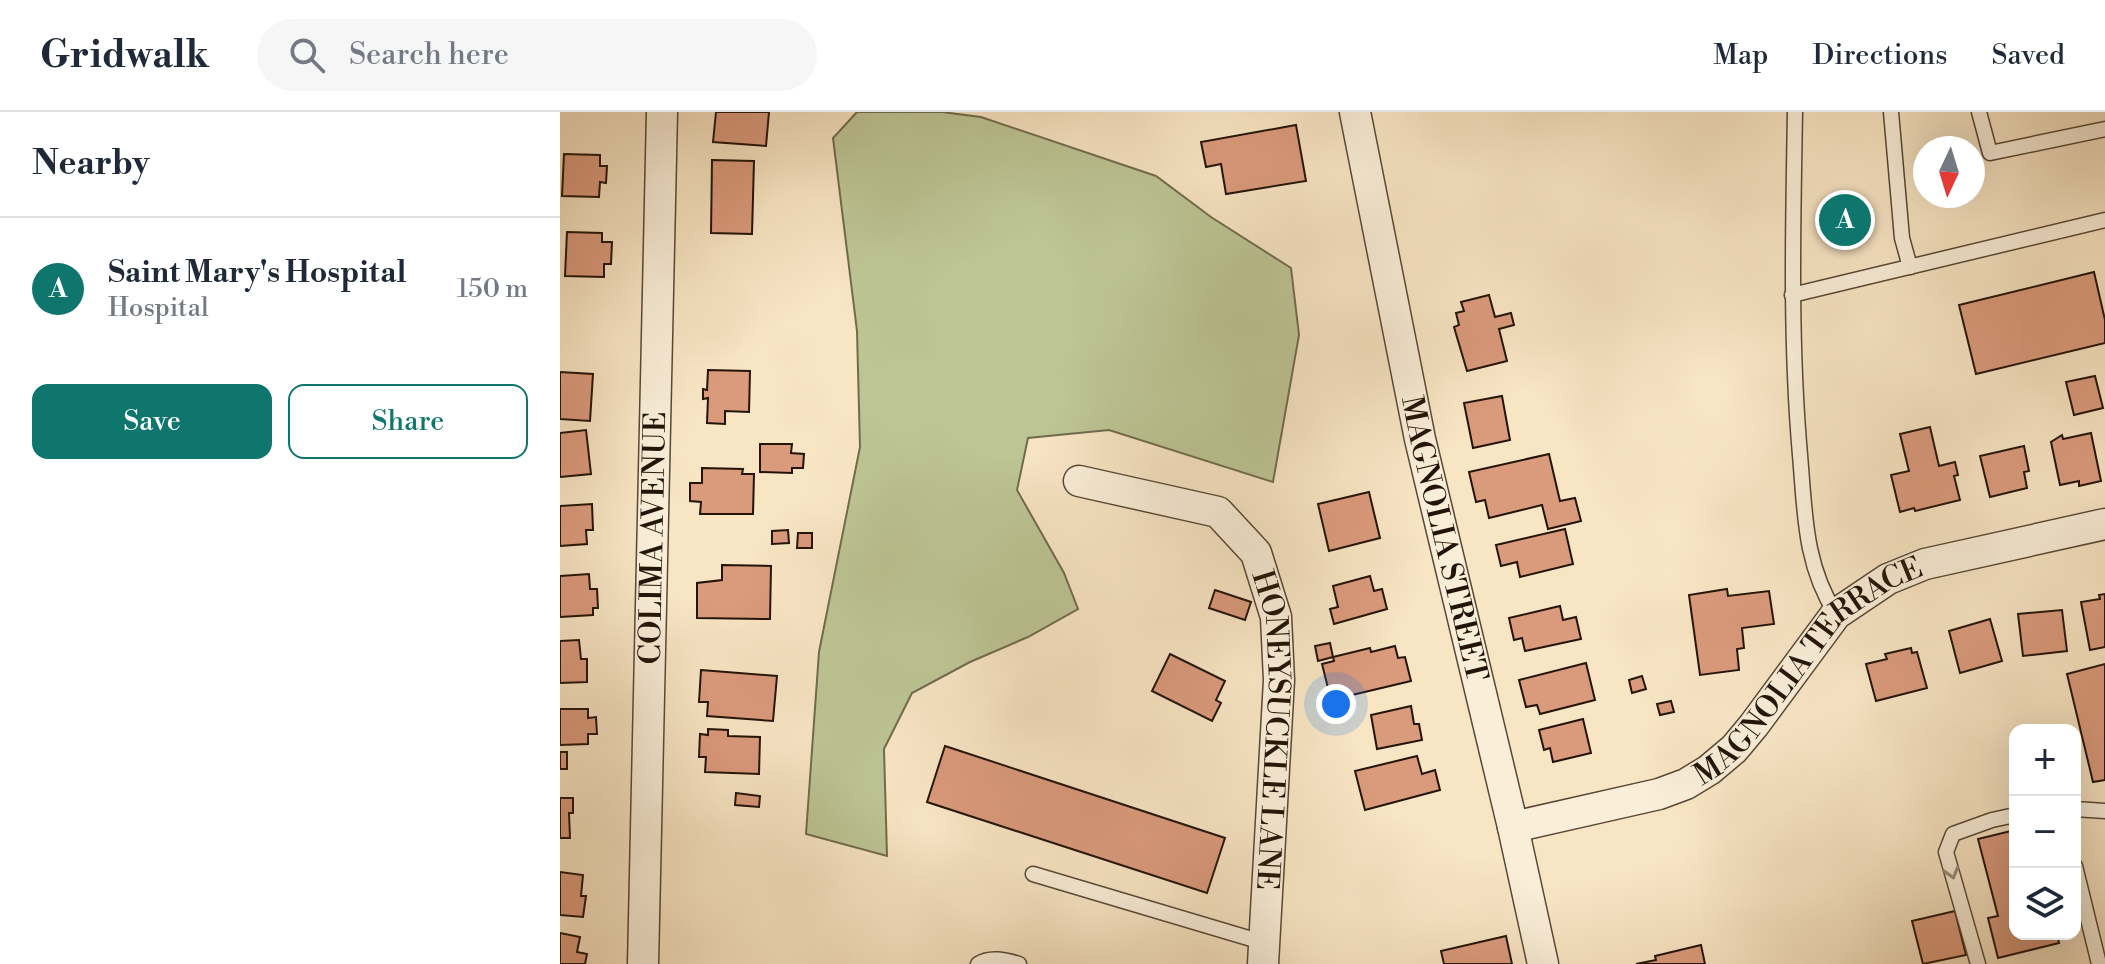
<!DOCTYPE html>
<meta charset="utf-8">
<style>
body{margin:0;font-family:"Libre Bodoni",serif;background:#f6f6f7;color:#1f2937}
.controls{position:absolute;right:24px;bottom:24px;display:grid;overflow:hidden;border-radius:16px;box-shadow:0 8px 32px #0002}
.controls button{width:72px;height:72px;display:grid;place-items:center;padding:0;border:0;border-bottom:2px solid #e0e1e3;background:#fff;color:#1f2937;font:40px sans-serif}
.compass{position:absolute;left:1353px;top:24px;width:72px;height:72px;border-radius:50%;background:#fff;box-shadow:0 8px 32px #0002;rotate:184deg}
.you{position:absolute;left:776px;top:592px;width:28px;height:28px;margin:-20px;border:6px solid #fff;border-radius:50%;background:#1a73e8;box-shadow:0 0 0 12px #1a73e833}
.badge{display:grid;place-items:center;width:52px;height:52px;border-radius:50%;background:#0f766e;color:#fff;font-size:26px;font-weight:700}
.pin{position:absolute;translate:-50% -50%;border:4px solid #fff;box-shadow:0 2px 8px #0006}
.list{margin:0;padding:0;list-style:none}
h2{display:flex;justify-content:space-between;align-items:center;height:104px;margin:0;padding:0 32px;font-size:34px}
h2 small{font-size:26px;font-weight:400;color:#747a83}
.list li{display:grid;grid-template-columns:52px 1fr auto;gap:24px;align-items:center;box-sizing:border-box;height:144px;padding:0 32px;border-top:2px solid #e0e1e3}
.list b{display:block;font-size:30px;white-space:nowrap}
.list p{margin:0;font-size:26px;white-space:nowrap;color:#747a83}
.list em{font-size:26px;font-style:normal;color:#747a83}
.actions{display:flex;gap:16px;padding:24px 32px}
.actions a{flex:1;padding:18px 0;border:2px solid #0f766e;border-radius:16px;text-align:center;font-size:28px;color:#0f766e}
.actions .main{background:#0f766e;color:#fff}
.icon{flex:none;width:44px;height:44px;fill:none;stroke:currentColor;stroke-width:2;stroke-linecap:round;stroke-linejoin:round}
.map{position:relative;flex:none;width:1545px;height:852px;overflow:hidden}
header{display:flex;align-items:center;gap:48px;box-sizing:border-box;height:112px;padding:0 40px;background:#fff;border-bottom:2px solid #e0e1e3}
header strong{font-size:38px}
nav{display:flex;gap:44px;margin-inline-start:auto;font-size:28px}
.search{width:560px;height:72px;background:#f6f6f7;display:flex;align-items:center;gap:20px;box-sizing:border-box;padding:0 28px;border-radius:44px;color:#747a83;font-size:30px}
main{display:flex}
aside{flex:1;background:#fff}
.map>svg:first-child{display:block}
.green{fill:#bdc595;stroke:#706c4e;stroke-width:2}
.building{fill:#da9a7c;stroke:#231407;stroke-width:2}
.lines{fill:none;stroke-linecap:round;stroke-linejoin:round}
.lane-casing{stroke:#584836;stroke-width:17}
.street-casing{stroke:#584836;stroke-width:33}
.lane{stroke:#faeed9;stroke-width:14}
.street{stroke:#faeed9;stroke-width:30}
.oneway{stroke:#998c7a}
.labels{text-anchor:middle;stroke-width:7;stroke-linejoin:round;paint-order:stroke}
.street-label{font-size:30px;fill:#231407;stroke:#faeed9}
</style>
<header>
<strong>Gridwalk</strong>
<div class="search"><svg class="icon" aria-label="search" viewBox="0 0 24 24"><circle cx="10" cy="10" r="6"/><path d="M15 15l6 6"/></svg>Search here</div>
<nav><a>Map</a><a>Directions</a><a>Saved</a></nav>
</header>
<main>
<aside>
<h2>Nearby<small></small></h2>
<ul class="list">
<li><span class="badge">A</span><div><b>Saint Mary's Hospital</b><p>Hospital</p></div><em>150 m</em></li>
</ul>
<div class="actions"><a class="main">Save</a><a>Share</a></div>
</aside>
<div class="map">
<svg width="1545" height="852" viewBox="0 0 1545 852">
<rect width="100%" height="100%" fill="#f8e5c4"/>
<filter id="stains"><feTurbulence type="fractalNoise" baseFrequency=".0025" numOctaves="4"/><feColorMatrix values="0 0 0 0 .2 0 0 0 0 .09 0 0 0 0 .02 0 0 0 .5 -.17"/></filter>
<radialGradient id="worn" r=".72"><stop offset=".6" stop-color="#630" stop-opacity="0"/><stop offset="1" stop-color="#630" stop-opacity=".3"/></radialGradient>
<polygon class="green" points="297,0 382,0 421,5 596,64 651,105 731,156 739,223 713,370 549,318 468,326 457,378 504,461 518,497 468,525 410,550 352,581 324,637 327,744 246,722 259,540 300,335 297,219 273,26"/>
<g class="building">
<polygon points="156,0 209,0 206,34 153,30"/>
<polygon points="736,13 746,69 666,82 661,52 646,55 641,30"/>
<polygon points="4,42 40,43 40,54 47,54 46,71 40,70 39,85 2,84"/>
<polygon points="152,48 194,49 192,122 151,121"/>
<polygon points="7,120 42,121 42,130 52,130 51,152 44,152 44,165 5,164"/>
<polygon points="1534,160 1545,208 1545,231 1416,262 1399,193"/>
<polygon points="929,183 935,205 951,201 954,213 939,217 947,249 907,259 894,215 899,213 896,201 904,199 901,190"/>
<polygon points="148,258 190,259 189,300 165,299 165,312 147,311 148,286 143,287 143,277 147,278"/>
<polygon points="0,260 33,262 30,309 0,307"/>
<polygon points="1535,264 1543,296 1514,303 1506,270"/>
<polygon points="942,284 950,328 913,336 904,291"/>
<polygon points="1370,315 1379,354 1395,350 1398,363 1394,364 1400,388 1355,399 1354,396 1340,400 1331,363 1349,359 1340,322"/>
<polygon points="26,318 31,362 0,365 0,321"/>
<polygon points="1531,321 1541,369 1519,374 1519,369 1500,373 1491,330 1502,323 1503,327"/>
<polygon points="200,332 232,332 231,341 244,342 243,356 232,356 232,361 200,360"/>
<polygon points="1464,334 1469,359 1464,360 1467,376 1430,385 1420,344"/>
<polygon points="989,342 1000,389 1015,386 1021,409 988,417 982,393 929,406 925,388 916,390 909,360"/>
<polygon points="142,356 183,357 182,362 194,362 193,402 140,402 141,390 130,389 130,371 142,371"/>
<polygon points="809,380 820,426 769,439 758,392"/>
<polygon points="32,392 33,418 26,418 27,432 0,434 0,394"/>
<polygon points="1005,417 1013,452 960,465 957,450 941,454 936,433"/>
<polygon points="228,418 229,431 212,432 212,419"/>
<polygon points="238,421 252,421 252,436 237,436"/>
<polygon points="162,453 211,454 210,507 137,506 137,471 162,468"/>
<polygon points="29,462 30,477 37,477 38,496 33,496 33,503 0,505 0,464"/>
<polygon points="810,464 814,479 822,477 827,497 774,512 770,497 778,495 773,474"/>
<polygon points="1167,477 1168,484 1209,479 1214,512 1182,516 1184,536 1177,537 1179,558 1140,563 1129,483"/>
<polygon points="655,478 691,490 685,508 649,496"/>
<polygon points="1545,482 1545,535 1530,538 1521,490 1540,487 1539,483"/>
<polygon points="1000,494 1003,508 1016,505 1021,527 965,539 962,526 954,528 949,506"/>
<polygon points="1502,498 1507,539 1463,544 1458,502"/>
<polygon points="1430,507 1442,549 1400,561 1389,519"/>
<polygon points="19,528 21,547 27,547 27,570 0,571 0,529"/>
<polygon points="770,531 773,545 758,549 755,534"/>
<polygon points="835,534 838,546 845,545 851,569 771,588 762,552 774,549 773,545 810,536 811,540"/>
<polygon points="1351,536 1352,541 1357,540 1367,576 1316,589 1306,552 1327,547 1325,542"/>
<polygon points="610,542 665,569 656,588 661,591 652,609 592,579"/>
<polygon points="1026,551 1035,588 980,602 977,593 966,595 959,568"/>
<polygon points="1545,552 1545,668 1533,670 1507,562"/>
<polygon points="141,558 217,564 213,609 147,604 148,590 139,590"/>
<polygon points="1082,564 1086,577 1072,581 1069,568"/>
<polygon points="1111,589 1114,600 1100,603 1097,592"/>
<polygon points="851,594 854,612 859,612 862,628 817,637 811,603"/>
<polygon points="0,597 28,597 28,606 36,605 37,622 28,622 28,632 0,633"/>
<polygon points="1023,607 1031,641 993,650 990,636 984,638 979,618"/>
<polygon points="148,617 168,618 168,624 200,625 199,662 145,660 146,645 139,645 140,622 148,623"/>
<polygon points="385,634 665,726 647,781 367,690"/>
<rect x="0" y="640" width="7" height="17"/>
<polygon points="857,644 862,662 875,658 880,678 805,698 795,659"/>
<polygon points="176,681 200,684 199,695 175,693"/>
<polygon points="0,686 13,686 13,701 9,701 10,726 0,726"/>
<polygon points="1455,718 1455,822 1505,824 1498,826 1499,831 1438,846 1428,806 1438,804 1418,727"/>
<polygon points="0,760 23,763 21,784 26,784 23,805 0,803"/>
<polygon points="1395,799 1406,843 1363,852 1352,809"/>
<polygon points="0,821 20,825 17,840 27,842 25,852 0,852"/>
<polygon points="946,824 952,852 884,852 881,839"/>
<polygon points="1141,833 1145,852 1076,852 1096,848 1095,844"/>
</g>
<g class="lines">
<defs>
<g id="lane">
<path d="M1235,0C1233,115 1230,228 1240,343C1245,400 1244,452 1276,502"/>
<polyline points="1331,0 1342,126 1350,155"/>
<polyline points="1419,0 1430,41 1545,17"/>
<polyline points="1232,183 1545,108"/>
<polyline points="1515,697 1545,699"/>
<polyline points="1515,754 1539,852"/>
<polyline points="473,762 705,831"/>
<path d="M418,852C430,844 446,848 459,852"/>
<polyline points="1418,852 1386,740 1393,722 1432,708 1455,703"/>
</g>
<g id="street">
<path id="s1" d="M795,0L860,327L953,715L983,852"/>
<path id="s2" d="M519,369L658,400L696,441L716,505L719,568L703,852"/>
<path id="s3" d="M953,715L1099,682L1126,672L1149,658L1174,637L1194,613L1276,502L1328,467L1365,452L1545,412"/>
<path id="s4" d="M83,852L102,0"/>
</g>
</defs>
<use href="#lane" class="lane-casing"/>
<use href="#street" class="street-casing"/>
<use href="#lane" class="lane"/>
<use href="#street" class="street"/>
</g>
<defs><path id="oneway-chevron" d="M-2-3.5L2.5 0L-2 3.5" fill="none" stroke-width="1.6" stroke-linecap="round" stroke-linejoin="round" transform="scale(2)"/></defs>
<use class="oneway" href="#oneway-chevron" transform="translate(1392 761) rotate(74)"/>
<g class="labels">
<g class="street-label">
<text dy="10" stroke="none"><textPath href="#s4" startOffset="426">COLIMA AVENUE</textPath></text>
<text dy="10" stroke="none"><textPath href="#s1" startOffset="436">MAGNOLIA STREET</textPath></text>
<text dy="10" stroke="none"><textPath href="#s3" startOffset="348">MAGNOLIA TERRACE</textPath></text>
<text dy="10" stroke="none"><textPath href="#s2" startOffset="378">HONEYSUCKLE LANE</textPath></text>
</g>
</g>
<rect width="100%" height="100%" filter="url(#stains)"/>
<rect width="100%" height="100%" fill="url(#worn)"/>
</svg>
<div class="controls">
<button>+</button>
<button>−</button>
<button><svg class="icon" aria-label="layers" viewBox="0 0 24 24"><path d="M12 4l9 5-9 5-9-5zM3 14l9 5 9-5"/></svg></button>
</div>
<svg class="compass" viewBox="-18 -18 36 36"><path d="M0-13l5 13h-10z" fill="#e53935"/><path d="M0 13l5-13h-10z" fill="#747a83"/></svg>
<div class="you"></div>
<div class="pin badge" style="left:1285px;top:108px">A</div>
</div>
</main>
